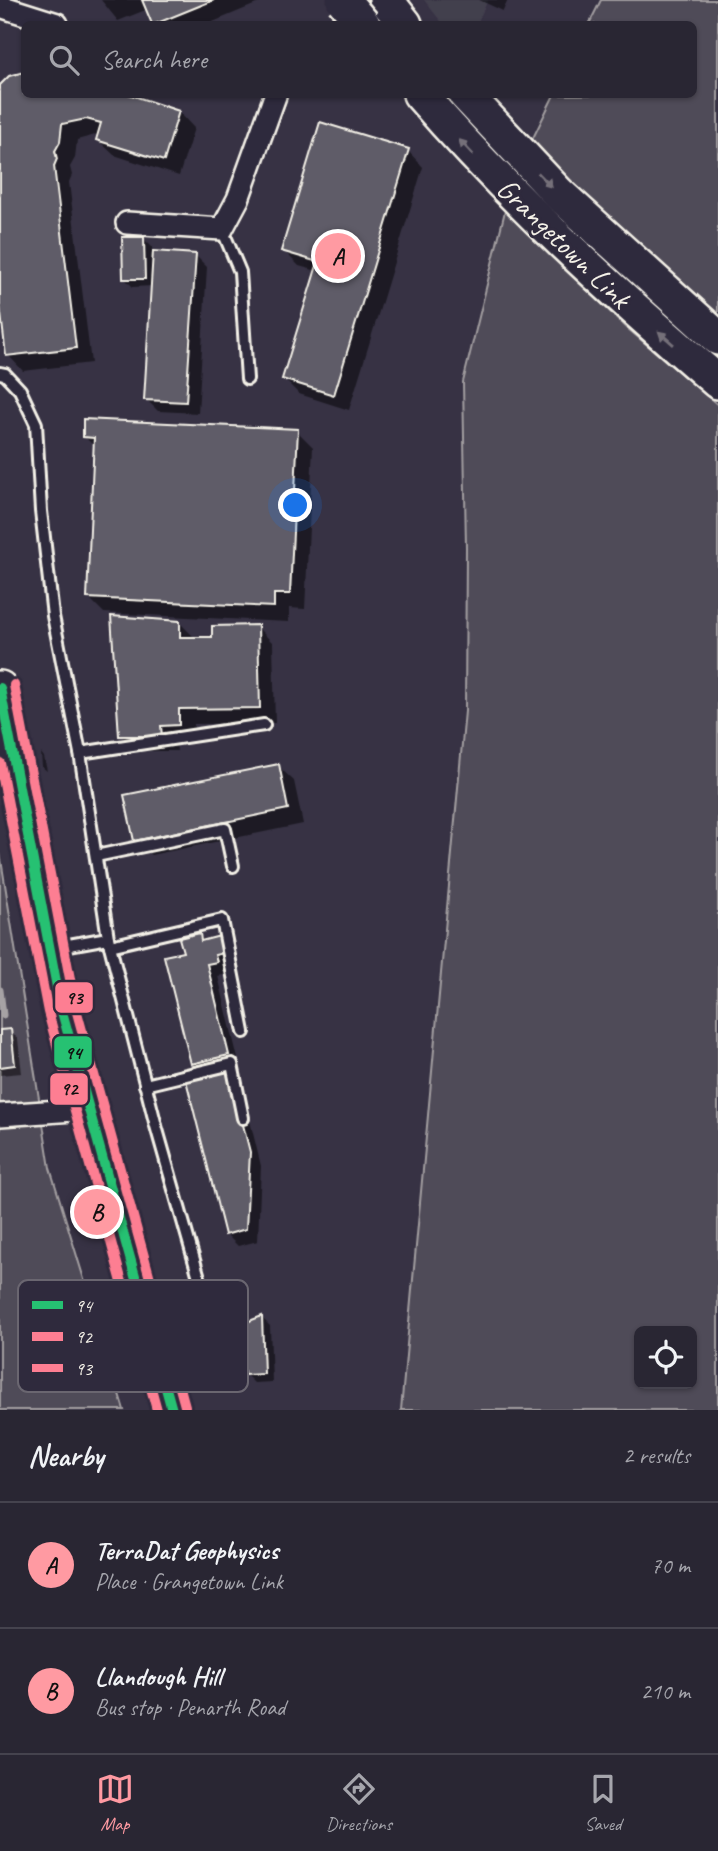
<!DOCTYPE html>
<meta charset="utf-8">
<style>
body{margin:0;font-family:Caveat,sans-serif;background:#312e3b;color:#f1f3f6}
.controls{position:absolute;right:21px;bottom:21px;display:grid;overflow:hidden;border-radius:10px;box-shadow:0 2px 5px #0004}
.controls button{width:63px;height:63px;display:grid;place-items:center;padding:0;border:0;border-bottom:2px solid #45434e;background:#292633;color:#f1f3f6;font:35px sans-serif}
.you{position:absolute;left:296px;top:506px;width:24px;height:24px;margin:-18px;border:5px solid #fff;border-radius:50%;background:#1a73e8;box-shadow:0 0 0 10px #1a73e833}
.badge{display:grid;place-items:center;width:46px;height:46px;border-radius:50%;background:#ff9aa2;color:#111;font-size:23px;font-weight:700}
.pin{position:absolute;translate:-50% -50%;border:4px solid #fff;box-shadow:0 2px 7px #0006}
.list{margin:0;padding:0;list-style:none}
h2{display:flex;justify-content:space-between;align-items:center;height:91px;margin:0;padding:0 28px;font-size:30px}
h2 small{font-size:23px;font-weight:400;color:#a5a5ac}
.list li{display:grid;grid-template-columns:46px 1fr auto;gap:21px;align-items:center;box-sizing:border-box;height:126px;padding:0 28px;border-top:2px solid #45434e}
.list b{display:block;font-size:26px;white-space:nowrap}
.list p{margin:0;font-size:23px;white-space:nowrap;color:#a5a5ac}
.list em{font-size:23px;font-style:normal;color:#a5a5ac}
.icon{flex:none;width:38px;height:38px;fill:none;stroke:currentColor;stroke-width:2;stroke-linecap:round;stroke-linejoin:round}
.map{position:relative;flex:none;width:718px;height:1410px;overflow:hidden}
.search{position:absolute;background:#292633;box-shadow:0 2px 5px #0004;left:21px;right:21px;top:21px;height:77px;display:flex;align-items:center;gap:18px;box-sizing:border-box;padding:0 24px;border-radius:10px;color:#a5a5ac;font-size:26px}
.sheet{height:343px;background:#292633}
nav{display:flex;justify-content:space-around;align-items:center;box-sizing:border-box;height:98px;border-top:2px solid #45434e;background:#292633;font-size:19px;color:#a5a5ac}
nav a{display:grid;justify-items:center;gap:4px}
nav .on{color:#ff9aa2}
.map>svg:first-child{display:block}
.built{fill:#433f4e}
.green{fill:#504b59;stroke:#a29ea0;stroke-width:2;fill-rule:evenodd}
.shadow{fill:#0007}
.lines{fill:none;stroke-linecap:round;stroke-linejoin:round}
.stream{stroke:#a6a2a4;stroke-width:7}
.building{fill:#5f5c67;stroke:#f4f1e8;stroke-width:2}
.lane-casing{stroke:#f4f1e8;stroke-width:16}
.street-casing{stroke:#f4f1e8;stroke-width:26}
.primary-casing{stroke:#f4f1e8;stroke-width:38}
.lane{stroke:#2f2a3d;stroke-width:10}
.street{stroke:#2f2a3d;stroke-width:21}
.primary{stroke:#2f2a3d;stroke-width:33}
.primary-bridge-casing{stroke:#f4f1e8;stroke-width:38;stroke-linecap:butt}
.primary-bridge{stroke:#2f2a3d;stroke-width:33}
.bus-1-casing{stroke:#2f2a3d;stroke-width:16}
.bus-2-casing{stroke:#2f2a3d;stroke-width:16}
.bus-3-casing{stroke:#2f2a3d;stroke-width:16}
.bus-1{stroke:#26c172;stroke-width:10}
.bus-2{stroke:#fd7e92;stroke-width:10}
.bus-3{stroke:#fd7e92;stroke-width:10}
.oneway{fill:#747079}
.labels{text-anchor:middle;stroke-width:6;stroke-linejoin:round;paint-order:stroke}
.street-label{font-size:30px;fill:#f4f1e8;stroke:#2f2a3d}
.key{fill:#2f2a3d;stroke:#6a6670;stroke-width:2}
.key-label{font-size:19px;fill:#f4f1e8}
.line-badge{stroke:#2f2a3d;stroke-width:2.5}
.pale-badge-label{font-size:19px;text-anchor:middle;font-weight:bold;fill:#111}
</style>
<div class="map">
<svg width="718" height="1410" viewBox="0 0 718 1410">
<rect width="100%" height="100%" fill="#373244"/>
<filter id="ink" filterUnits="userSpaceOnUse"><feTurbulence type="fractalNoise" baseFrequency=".0143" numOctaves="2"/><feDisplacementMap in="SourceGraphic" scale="14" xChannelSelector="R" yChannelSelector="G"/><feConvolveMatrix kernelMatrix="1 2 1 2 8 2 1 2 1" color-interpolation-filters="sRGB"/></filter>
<g filter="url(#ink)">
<polygon class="built" points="424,0 488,0 477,24 443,24"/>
<g class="green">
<polygon points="601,0 718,0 718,316 605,216 531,142 554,95 694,94 694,24 589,24"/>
<path d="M505,211L627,328L718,405V1410H401L465,711L466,547L463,382ZM692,1331V1384H639V1331Z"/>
<polygon points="0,853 50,1168 124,1410 0,1410"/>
</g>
<g class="shadow">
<polygon points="101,0 266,0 208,24 154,24 148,9 118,21"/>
<polygon points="479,0 508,0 503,11"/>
<polygon points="24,74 24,94 179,112 194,128 179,176 114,155 98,140 99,134 77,140 75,158 70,167 72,175 69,182 91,363 23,371 8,355 0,290 0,87 10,77"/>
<polygon points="408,151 423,167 349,410 299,394 284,379 317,271 299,266 283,250"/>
<polygon points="143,238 152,247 152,252 195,255 207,267 198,413 158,411 146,399 153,286 133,287 125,279"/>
<polygon points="297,431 313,447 305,609 289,608 289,622 104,613 88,597 95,447 84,436"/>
<polygon points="179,622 196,639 214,638 257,627 273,643 275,723 194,724 194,740 176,741 177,751 137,751 121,736"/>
<polygon points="41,753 44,757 47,771 42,767"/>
<polygon points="278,766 294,781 303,824 151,855 136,840"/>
<polygon points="199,935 206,942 220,938 228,974 218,976 240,1067 227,1070 241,1084 261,1166 258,1241 238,1246 226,1234 206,1077 192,1063 185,953"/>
<polygon points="10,1030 18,1039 22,1073 0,1075 0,1031"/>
<polygon points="88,1209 92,1212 95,1223 93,1224 89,1220 86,1210"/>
<polygon points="243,1315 250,1322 262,1318 270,1326 272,1382 254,1383 246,1375 246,1366 243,1366 234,1357"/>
</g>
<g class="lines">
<polyline class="stream" points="0,990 3,1015"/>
</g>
<g class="building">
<polygon points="142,0 214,0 155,24 152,24"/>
<polygon points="24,72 24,94 128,94 179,111 164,161 96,140 101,123 86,119 62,124 60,142 55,151 57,159 54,166 76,348 6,356 0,305 0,85 9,76"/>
<polygon points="320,122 409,149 334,395 282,379 318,262 281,251"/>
<polygon points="122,237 144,237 145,279 123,279"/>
<polygon points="153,251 196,254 186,402 144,400"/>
<polygon points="83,419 298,429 290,594 274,594 274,607 87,598 94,438 83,437"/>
<polygon points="111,616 180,621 180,637 212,637 212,626 258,625 260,708 179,709 179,725 161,726 162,736 119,736"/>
<polygon points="279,764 288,809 134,841 124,795"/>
<polygon points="200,933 201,941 220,936 224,953 215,955 217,962 207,964 229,1055 191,1064 164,956 183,952 179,938"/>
<polygon points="11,1029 15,1065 0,1067 0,1030"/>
<polygon points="229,1070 250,1152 246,1229 225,1235 186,1080"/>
<polygon points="243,1313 247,1322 262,1316 264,1374 244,1375 244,1358 233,1358 220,1328 219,1323"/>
</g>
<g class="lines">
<defs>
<g id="lane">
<polyline points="222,229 240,272 247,379"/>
<polyline points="0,373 5,374 20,390 36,424 41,511 53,616 80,753 108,938 52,948"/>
<polyline points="80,753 264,725"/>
<polyline points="96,856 225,829 233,866"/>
<path d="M108,938L156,1126L200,1281C188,1310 178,1308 149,1315"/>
<polyline points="110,946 222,920 244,1032"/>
<polyline points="145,1085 232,1064 243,1118"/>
</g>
<g id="street">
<polyline points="0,6 57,24"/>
<polyline points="127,223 222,229 238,199 275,96"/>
<polyline points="0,1115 89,1109"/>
</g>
<g id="primary">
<polyline points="386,0 405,24"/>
<path d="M420,94C511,199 613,292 718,382"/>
<polyline points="465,94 558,193 718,338"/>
<polyline points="0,688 61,1008 172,1410"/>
</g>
</defs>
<use href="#lane" class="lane-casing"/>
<use href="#street" class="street-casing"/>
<use href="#primary" class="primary-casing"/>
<use href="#lane" class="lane"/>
<use href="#street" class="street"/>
<use href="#primary" class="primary"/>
<defs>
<polyline id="primary-bridge" points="343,0 363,24"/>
</defs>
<use href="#primary-bridge" class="primary-bridge-casing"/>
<use href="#primary-bridge" class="primary-bridge"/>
<defs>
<polyline id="bus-1" points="0,688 61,1008 172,1410"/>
<polyline id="bus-2" points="0,763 48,1012 157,1410"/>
<polyline id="bus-3" points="14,685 75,1005 185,1406"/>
</defs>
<use href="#bus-1" class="bus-1-casing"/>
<use href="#bus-2" class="bus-2-casing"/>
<use href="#bus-3" class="bus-3-casing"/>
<use href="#bus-1" class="bus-1"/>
<use href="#bus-2" class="bus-2"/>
<use href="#bus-3" class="bus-3"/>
</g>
<defs><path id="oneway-solid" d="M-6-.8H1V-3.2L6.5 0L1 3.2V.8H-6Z" transform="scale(1.75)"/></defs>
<g class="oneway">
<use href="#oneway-solid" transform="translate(466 147) rotate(-133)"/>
<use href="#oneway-solid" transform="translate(545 180) rotate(46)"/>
<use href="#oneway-solid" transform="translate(666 338) rotate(-139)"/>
</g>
</g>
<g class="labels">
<g class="street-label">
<text transform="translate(564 243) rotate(44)" y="10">Grangetown Link</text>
</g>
</g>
<rect x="18" y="1280" width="230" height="112" rx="10" class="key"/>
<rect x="32" y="1301" width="31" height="8" fill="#26c172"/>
<rect x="32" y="1332" width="31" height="9" fill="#fd7e92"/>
<rect x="32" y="1364" width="31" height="8" fill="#fd7e92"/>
<g class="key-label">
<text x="75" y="1312">94</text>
<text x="75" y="1343">92</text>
<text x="75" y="1375">93</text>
</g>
<g class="line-badge">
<rect x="54" y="981" width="40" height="33" rx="7" fill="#fd7e92"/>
<rect x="53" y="1035" width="40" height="34" rx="7" fill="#26c172"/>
<rect x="49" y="1072" width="40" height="34" rx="7" fill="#fd7e92"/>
</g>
<g class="pale-badge-label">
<text x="74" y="1004">93</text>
<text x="73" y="1059">94</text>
<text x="69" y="1095">92</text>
</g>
</svg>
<div class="controls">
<button><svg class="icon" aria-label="locate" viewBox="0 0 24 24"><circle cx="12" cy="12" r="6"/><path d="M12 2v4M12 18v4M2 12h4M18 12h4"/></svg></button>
</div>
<div class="you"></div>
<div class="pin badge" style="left:338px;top:256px">A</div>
<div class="pin badge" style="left:97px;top:1212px">B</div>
<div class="search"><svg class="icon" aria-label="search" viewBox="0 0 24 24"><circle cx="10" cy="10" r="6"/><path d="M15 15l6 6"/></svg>Search here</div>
</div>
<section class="sheet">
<h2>Nearby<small>2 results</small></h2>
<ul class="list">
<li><span class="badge">A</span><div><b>TerraDat Geophysics</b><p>Place · Grangetown Link</p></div><em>70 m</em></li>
<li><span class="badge">B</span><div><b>Llandough Hill</b><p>Bus stop · Penarth Road</p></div><em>210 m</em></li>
</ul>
</section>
<nav>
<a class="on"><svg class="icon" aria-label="map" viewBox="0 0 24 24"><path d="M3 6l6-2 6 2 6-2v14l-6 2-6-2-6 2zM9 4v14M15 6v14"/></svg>Map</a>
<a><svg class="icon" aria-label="directions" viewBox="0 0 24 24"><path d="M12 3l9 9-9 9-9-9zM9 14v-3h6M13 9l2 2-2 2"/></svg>Directions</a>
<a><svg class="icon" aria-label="saved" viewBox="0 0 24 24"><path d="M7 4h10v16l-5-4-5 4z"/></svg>Saved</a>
</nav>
